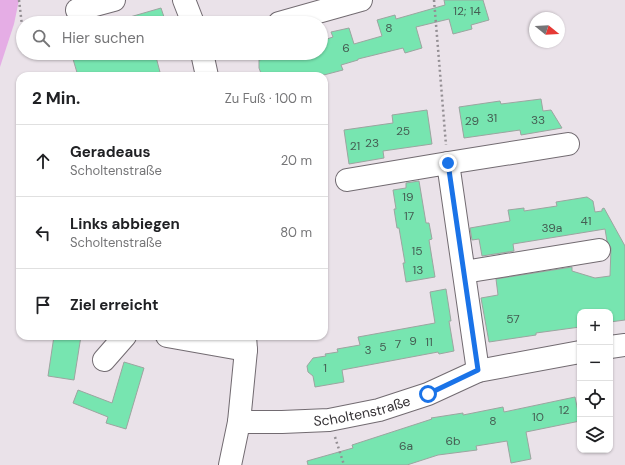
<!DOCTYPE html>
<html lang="de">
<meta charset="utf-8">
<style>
body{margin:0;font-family:"DM Sans",sans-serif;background:#f6f6f6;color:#202124}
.controls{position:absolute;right:12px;bottom:12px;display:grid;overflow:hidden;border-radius:8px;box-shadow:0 1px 3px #0004}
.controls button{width:36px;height:36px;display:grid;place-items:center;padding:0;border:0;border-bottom:1px solid #e0e0e0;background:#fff;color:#202124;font:20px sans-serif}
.compass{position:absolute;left:529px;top:12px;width:36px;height:36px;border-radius:50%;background:#fff;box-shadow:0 1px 3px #0004;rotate:108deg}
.stop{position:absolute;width:12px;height:12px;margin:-9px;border:3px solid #1a73e8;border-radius:50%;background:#fff}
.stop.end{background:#1a73e8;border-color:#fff;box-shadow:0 1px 4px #0008}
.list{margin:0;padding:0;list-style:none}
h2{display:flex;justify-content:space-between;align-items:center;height:52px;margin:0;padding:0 16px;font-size:17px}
h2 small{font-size:13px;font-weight:400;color:#757577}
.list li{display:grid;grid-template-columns:26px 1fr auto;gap:12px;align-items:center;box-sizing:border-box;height:72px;padding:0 16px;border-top:1px solid #e0e0e0}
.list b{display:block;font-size:15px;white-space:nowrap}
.list p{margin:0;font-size:13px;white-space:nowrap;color:#757577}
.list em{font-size:13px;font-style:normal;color:#757577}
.icon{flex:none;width:22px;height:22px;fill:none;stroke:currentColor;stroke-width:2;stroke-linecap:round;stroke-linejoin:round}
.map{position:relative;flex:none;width:625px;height:465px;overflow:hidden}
.search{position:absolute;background:#fff;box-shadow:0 1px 3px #0004;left:16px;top:16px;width:312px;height:44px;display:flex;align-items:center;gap:10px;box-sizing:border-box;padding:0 14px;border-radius:22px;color:#757577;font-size:15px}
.panel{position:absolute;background:#fff;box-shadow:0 1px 3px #0004;left:16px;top:72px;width:312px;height:268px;border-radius:12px}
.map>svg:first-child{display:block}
.green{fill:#e5ade5}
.building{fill:#77e5b0;stroke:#9ca5a0}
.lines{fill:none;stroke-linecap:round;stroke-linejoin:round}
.minor-casing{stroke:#726b71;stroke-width:24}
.path{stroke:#948f94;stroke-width:2.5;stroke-dasharray:2 3;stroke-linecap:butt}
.minor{stroke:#fff;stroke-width:22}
.route{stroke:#1a73e8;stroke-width:5}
.labels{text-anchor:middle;stroke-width:4;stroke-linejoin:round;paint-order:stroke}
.number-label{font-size:12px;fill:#455e53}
.street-label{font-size:14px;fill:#343134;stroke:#fff}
</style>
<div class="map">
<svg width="625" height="465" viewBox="0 0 625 465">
<rect width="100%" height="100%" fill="#eae2e9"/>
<polygon class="green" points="0,0 19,0 14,24 0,67"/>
<g class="building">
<polygon points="444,0 483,0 489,20 471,25 472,29 453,34 449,19 416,27 422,48 405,53 403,48 358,59 358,60 341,65 343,70 320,76 262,76 259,68 259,60 300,53 321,53 321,41 333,37 331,32 349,28 354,44 382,36 377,20 395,15 396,19 445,5"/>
<polygon points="161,8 166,23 123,23 123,19"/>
<polygon points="94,53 155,53 161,76 78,76 73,59"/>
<polygon points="541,99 543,111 551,110 562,128 521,135 520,130 464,138 459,107 500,101 501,104"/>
<polygon points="427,110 432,144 383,151 384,158 349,164 344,130 393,123 392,115"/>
<polygon points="419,181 426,223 429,223 432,239 429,240 435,277 406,282 403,263 405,263 399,228 397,228 394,209 396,209 393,190 406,188 406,183"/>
<polygon points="587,197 593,201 595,212 602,211 602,209 604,208 625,246 625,320 610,322 610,312 580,312 580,327 536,333 536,335 489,342 481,298 498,295 496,279 572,267 572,271 595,278 610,276 611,248 607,241 605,229 513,244 514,251 482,256 479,239 472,240 470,228 510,221 508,210 524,208 524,211 557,206 556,202"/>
<polygon points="446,289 451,321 449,321 454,351 439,354 438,352 342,370 344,382 315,387 313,376 308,372 307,366 313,358 326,356 325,354 338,352 337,349 360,345 358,337 435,323 430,292"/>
<polygon points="54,336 81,336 74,380 48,376"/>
<polygon points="124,362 144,368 126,429 106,423 108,417 73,403 78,390 112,403"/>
<polygon points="575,397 580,421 526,432 531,459 511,463 507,441 476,446 477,450 438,455 407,465 308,465 307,461 353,448 352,445 432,419 431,418 463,413 463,415 503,407 504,412"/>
</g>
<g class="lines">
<defs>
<g id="minor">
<polyline points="184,0 193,23"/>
<polyline points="77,10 114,0"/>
<polyline points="279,23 361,0"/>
<polyline points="202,53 207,76"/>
<polyline points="448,163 568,144"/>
<polyline points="347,180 448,163 478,371"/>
<polyline points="464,272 599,250"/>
<polyline points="167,336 246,350"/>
<polyline points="610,347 625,345"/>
<polyline points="104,360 125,336"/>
<path id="s1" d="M239,422H282L329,420L379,410L428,394L478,371L580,352"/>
<polyline points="230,465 239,422 246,350 245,336"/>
</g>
</defs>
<use href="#minor" class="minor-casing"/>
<g class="path">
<polyline points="19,0 23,34"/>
<polyline points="434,0 446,145"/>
<polyline points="335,437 344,465"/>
</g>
<use href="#minor" class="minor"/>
</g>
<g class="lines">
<polyline class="route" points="428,394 478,370 448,163"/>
</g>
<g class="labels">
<g class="number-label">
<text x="467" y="15">12; 14</text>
<text x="389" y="32">8</text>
<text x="346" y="52">6</text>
<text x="492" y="122">31</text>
<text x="538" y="124">33</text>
<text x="472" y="125">29</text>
<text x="403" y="135">25</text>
<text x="372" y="147">23</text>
<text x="355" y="150">21</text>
<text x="408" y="201">19</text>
<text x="409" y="220">17</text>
<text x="586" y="225">41</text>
<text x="552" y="232">39a</text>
<text x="417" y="255">15</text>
<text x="418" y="274">13</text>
<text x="513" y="323">57</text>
<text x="413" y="345">9</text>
<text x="429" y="346">11</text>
<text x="398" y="348">7</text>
<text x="383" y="351">5</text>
<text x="368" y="354">3</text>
<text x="325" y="372">1</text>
<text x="564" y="414">12</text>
<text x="538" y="421">10</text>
<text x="493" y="425">8</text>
<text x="453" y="445">6b</text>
<text x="406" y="450">6a</text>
</g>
<g class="street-label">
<text dy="5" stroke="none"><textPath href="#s1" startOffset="124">Scholtenstraße</textPath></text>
</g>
</g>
</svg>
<div class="controls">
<button>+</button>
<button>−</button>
<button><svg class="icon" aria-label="locate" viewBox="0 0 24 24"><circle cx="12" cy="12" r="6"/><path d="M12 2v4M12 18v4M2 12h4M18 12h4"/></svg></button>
<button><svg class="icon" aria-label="layers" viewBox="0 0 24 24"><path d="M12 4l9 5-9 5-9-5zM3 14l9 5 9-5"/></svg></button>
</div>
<svg class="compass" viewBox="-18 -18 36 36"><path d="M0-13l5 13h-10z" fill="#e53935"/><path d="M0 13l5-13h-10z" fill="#757577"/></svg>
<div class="stop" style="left:428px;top:394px"></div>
<div class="stop end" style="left:448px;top:163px"></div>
<div class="search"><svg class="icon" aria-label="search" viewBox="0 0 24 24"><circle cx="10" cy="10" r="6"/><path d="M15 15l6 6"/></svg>Hier suchen</div>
<section class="panel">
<h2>2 Min.<small>Zu Fuß · 100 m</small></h2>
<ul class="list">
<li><svg class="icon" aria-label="ahead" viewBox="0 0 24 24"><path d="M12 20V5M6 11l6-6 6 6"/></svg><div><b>Geradeaus</b><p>Scholtenstraße</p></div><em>20 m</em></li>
<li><svg class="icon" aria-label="left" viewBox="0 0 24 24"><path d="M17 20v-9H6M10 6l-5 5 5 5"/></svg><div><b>Links abbiegen</b><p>Scholtenstraße</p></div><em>80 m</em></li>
<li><svg class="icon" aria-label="arrive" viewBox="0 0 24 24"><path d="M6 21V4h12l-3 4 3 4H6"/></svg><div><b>Ziel erreicht</b></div></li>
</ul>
</section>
</div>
